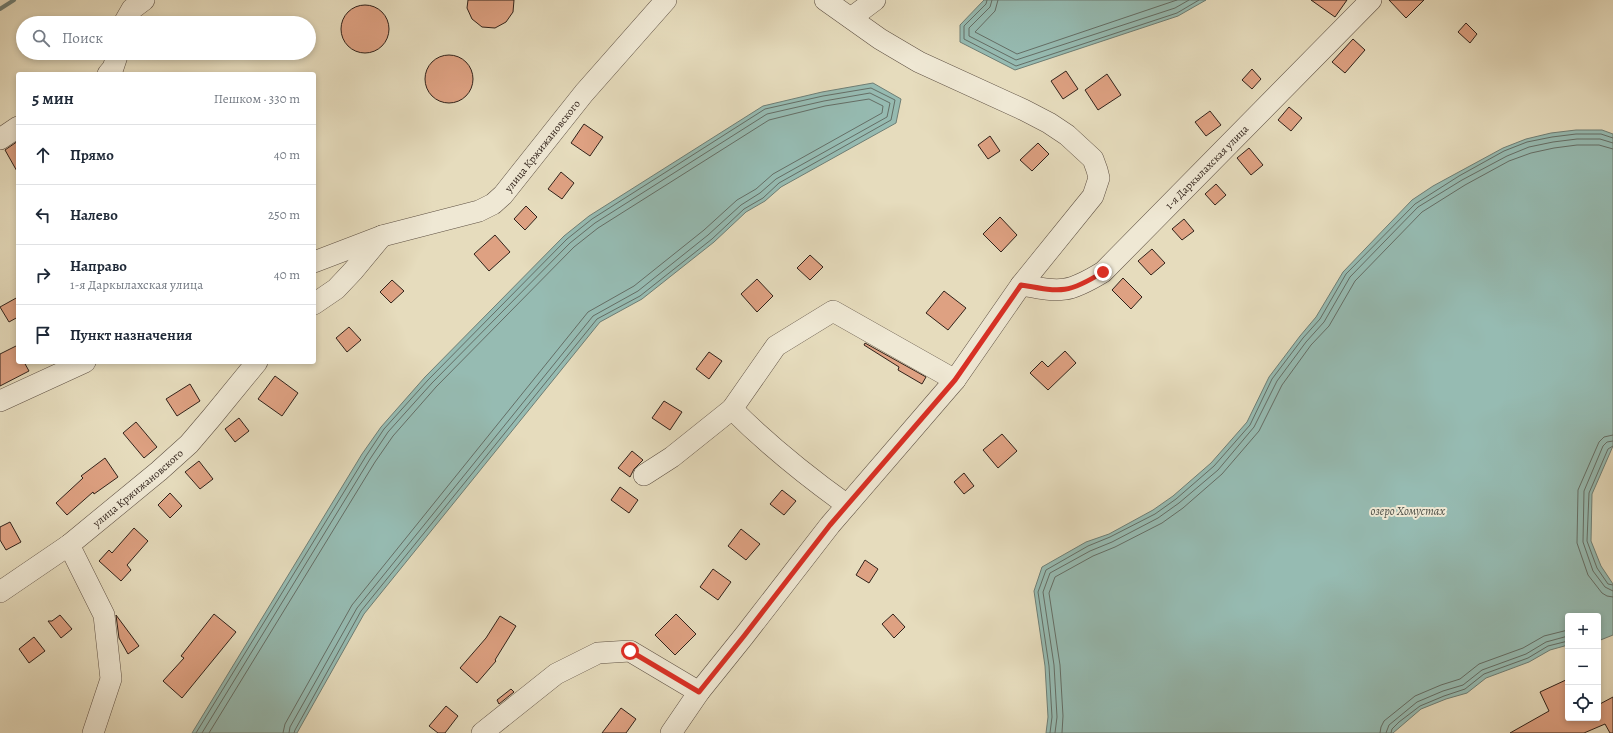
<!DOCTYPE html>
<html lang="ru">
<meta charset="utf-8">
<style>
body{margin:0;font-family:Alegreya,serif;background:#f6f6f7;color:#1f2937}
.controls{position:absolute;right:12px;bottom:12px;display:grid;overflow:hidden;border-radius:4px;box-shadow:0 2px 6px #0003}
.controls button{width:36px;height:36px;display:grid;place-items:center;padding:0;border:0;border-bottom:1px solid #e0e1e3;background:#fff;color:#1f2937;font:20px sans-serif}
.stop{position:absolute;width:12px;height:12px;margin:-9px;border:3px solid #d93025;border-radius:50%;background:#fff}
.stop.end{background:#d93025;border-color:#fff;box-shadow:0 1px 4px #0008}
.list{margin:0;padding:0;list-style:none}
h2{display:flex;justify-content:space-between;align-items:center;height:52px;margin:0;padding:0 16px;font-size:17px}
h2 small{font-size:13px;font-weight:400;color:#747a83}
.list li{display:grid;grid-template-columns:26px 1fr auto;gap:12px;align-items:center;box-sizing:border-box;height:60px;padding:0 16px;border-top:1px solid #e0e1e3}
.list b{display:block;font-size:15px;white-space:nowrap}
.list p{margin:0;font-size:13px;white-space:nowrap;color:#747a83}
.list em{font-size:13px;font-style:normal;color:#747a83}
.icon{flex:none;width:22px;height:22px;fill:none;stroke:currentColor;stroke-width:2;stroke-linecap:round;stroke-linejoin:round}
.map{position:relative;flex:none;width:1613px;height:733px;overflow:hidden}
.search{position:absolute;background:#fff;box-shadow:0 2px 6px #0003;left:16px;top:16px;width:300px;height:44px;display:flex;align-items:center;gap:10px;box-sizing:border-box;padding:0 14px;border-radius:22px;color:#747a83;font-size:15px}
.panel{position:absolute;background:#fff;box-shadow:0 2px 6px #0003;left:16px;top:72px;width:300px;height:292px;border-radius:4px}
.map>svg:first-child{display:block}
.water{fill:#96bbb2;stroke:#6e7e75}
.lines{fill:none;stroke-linecap:round;stroke-linejoin:round}
.shore{stroke:#646e66;stroke-width:1}
.stream{stroke:#6e7e75;stroke-width:4}
.building{fill:#dea182;stroke:#31221a}
.minor-casing{stroke:#5e5043;stroke-width:22}
.minor{stroke:#efe8d4;stroke-width:21}
.route{stroke:#d93025;stroke-width:5}
.labels{text-anchor:middle;stroke-width:4;stroke-linejoin:round;paint-order:stroke}
.street-label{font-size:11px;fill:#31221a;stroke:#efe8d4}
.water-label{font-size:12px;font-style:italic;fill:#4f5048;stroke:#efe8d4}
</style>
<div class="map">
<svg width="1613" height="733" viewBox="0 0 1613 733">
<rect width="100%" height="100%" fill="#e6dcbd"/>
<filter id="stains"><feTurbulence type="fractalNoise" baseFrequency=".005" numOctaves="4"/><feColorMatrix values="0 0 0 0 .2 0 0 0 0 .09 0 0 0 0 .02 0 0 0 .5 -.17"/></filter>
<radialGradient id="worn" r=".72"><stop offset=".6" stop-color="#630" stop-opacity="0"/><stop offset="1" stop-color="#630" stop-opacity=".3"/></radialGradient>
<g class="water">
<polygon points="984,0 1206,0 1178,16 1015,70 960,42 960,25"/>
<polygon points="873,83 901,99 896,123 781,187 765,201 746,212 714,242 642,299 600,322 364,614 297,733 192,733 362,454 381,427 425,377 564,236 589,216 763,106 822,92"/>
<polygon points="1576,130 1602,130 1613,134 1613,446 1592,494 1591,541 1601,566 1613,584 1613,635 1598,641 1598,616 1568,616 1568,645 1550,650 1529,662 1486,678 1467,693 1446,699 1421,709 1393,733 1046,733 1048,717 1045,666 1034,591 1042,567 1086,542 1109,534 1153,510 1173,496 1211,463 1247,422 1269,377 1300,336 1316,317 1343,272 1412,200 1433,186 1503,148 1526,139 1551,133"/>
</g>
<g class="lines">
<g class="shore">
<polyline points="987,0 986,4 964,26 964,39 1016,66 1177,13 1199,0"/>
<polyline points="992,0 990,7 969,28 969,36 1016,60 1175,8 1189,0"/>
<polyline points="998,0 995,11 975,32 1017,54 1177,0"/>
<polyline points="1613,435 1604,437 1599,442 1578,490 1577,543 1588,575 1602,593 1607,596 1613,597"/>
<polyline points="1613,441 1607,442 1603,446 1584,491 1583,542 1593,571 1605,587 1613,591"/>
<polyline points="1613,446 1608,449 1589,493 1587,541 1597,568 1608,584 1613,585"/>
<polyline points="196,733 366,456 384,429 428,380 567,239 592,219 765,109 823,96 871,88 895,100 891,120 779,183 763,198 744,209 712,239 640,296 597,319 361,611 295,730 294,733"/>
<polyline points="202,733 370,459 388,432 432,383 570,243 595,223 767,114 824,101 870,93 890,103 887,117 776,179 760,193 741,205 708,235 638,291 593,316 357,608 290,727 289,733"/>
<polyline points="209,733 375,462 393,436 436,387 574,247 598,228 769,120 825,106 869,99 883,106 882,113 773,174 756,189 737,200 704,230 634,286 588,312 352,605 285,724 283,733"/>
<polyline points="1050,733 1052,717 1049,666 1038,592 1046,570 1088,546 1110,537 1155,514 1176,499 1214,466 1250,425 1272,379 1303,338 1320,319 1346,274 1415,204 1459,176 1504,151 1527,142 1552,137 1576,134 1601,134 1613,138"/>
<polyline points="1055,733 1057,717 1054,665 1043,592 1050,573 1090,551 1112,542 1158,518 1179,503 1218,470 1254,427 1277,381 1306,342 1324,322 1350,277 1418,207 1462,180 1507,156 1529,147 1553,142 1577,139 1600,139 1613,143"/>
<polyline points="1062,733 1063,716 1060,665 1049,593 1055,577 1093,556 1115,547 1162,523 1183,508 1222,474 1259,431 1282,385 1311,345 1329,326 1355,281 1422,212 1465,185 1509,161 1531,153 1554,148 1577,145 1599,145 1613,149"/>
<polyline points="1380,733 1381,727 1384,721 1415,696 1441,685 1460,679 1479,664 1523,648 1544,636 1568,630"/>
<polyline points="1386,733 1389,725 1417,702 1443,691 1463,685 1482,670 1526,654 1546,642 1568,636"/>
<polyline points="1391,733 1392,729 1399,722 1420,706 1444,696 1465,689 1484,674 1528,658 1548,646 1568,641"/>
</g>
<polyline class="stream" points="0,9 14,0"/>
</g>
<g class="building">
<polygon points="468,0 514,0 513,12 506,22 495,28 482,27 472,19 467,8"/>
<polygon points="1311,0 1347,0 1335,17"/>
<polygon points="1389,0 1424,0 1406,18"/>
<circle cx="365" cy="29" r="24"/>
<polygon points="1466,23 1477,34 1470,43 1458,32"/>
<polygon points="1353,39 1365,50 1345,73 1332,62"/>
<circle cx="449" cy="79" r="24"/>
<polygon points="1252,69 1261,79 1252,89 1242,80"/>
<polygon points="1066,71 1078,89 1063,99 1051,81"/>
<polygon points="1107,74 1121,95 1098,110 1085,90"/>
<polygon points="1289,107 1302,118 1291,131 1278,120"/>
<polygon points="1210,111 1221,125 1206,136 1195,122"/>
<polygon points="584,124 603,137 590,156 571,143"/>
<polygon points="990,136 1000,151 988,159 978,145"/>
<polygon points="18,141 18,173 5,150"/>
<polygon points="1038,143 1049,154 1032,171 1020,160"/>
<polygon points="1249,148 1263,165 1251,175 1237,158"/>
<polygon points="561,172 574,183 562,199 548,189"/>
<polygon points="1216,184 1226,195 1215,205 1205,194"/>
<polygon points="526,206 537,217 525,230 514,219"/>
<polygon points="1000,217 1017,235 1001,252 983,234"/>
<polygon points="1184,219 1194,231 1182,240 1172,229"/>
<polygon points="495,235 510,252 489,271 474,254"/>
<polygon points="1152,249 1165,263 1151,275 1138,261"/>
<polygon points="810,255 823,267 810,280 797,268"/>
<polygon points="1123,278 1142,297 1131,309 1112,290"/>
<polygon points="757,279 773,296 757,312 741,294"/>
<polygon points="392,280 404,291 391,303 380,292"/>
<polygon points="944,291 966,308 948,330 926,313"/>
<polygon points="18,297 18,317 9,322 0,307"/>
<polygon points="349,327 361,340 347,352 336,338"/>
<polygon points="865,343 926,377 922,384 898,370 899,367 864,345"/>
<polygon points="18,345 18,362 24,362 29,371 0,386 0,354"/>
<polygon points="1065,351 1076,363 1048,390 1030,373 1042,361 1048,367"/>
<polygon points="709,352 722,361 709,379 696,369"/>
<polygon points="275,376 298,393 282,416 258,399"/>
<polygon points="190,384 200,401 177,416 166,399"/>
<polygon points="664,401 682,412 670,430 652,418"/>
<polygon points="239,418 249,431 235,442 225,429"/>
<polygon points="136,422 157,447 144,458 123,433"/>
<polygon points="1002,434 1017,451 998,468 983,450"/>
<polygon points="632,451 643,460 634,469 630,477 618,468"/>
<polygon points="105,458 118,477 94,494 93,492 67,515 56,503 83,478 81,476"/>
<polygon points="199,461 213,479 200,489 185,472"/>
<polygon points="964,473 974,486 964,494 954,482"/>
<polygon points="620,487 638,500 629,513 611,500"/>
<polygon points="782,490 796,501 784,515 770,504"/>
<polygon points="170,493 182,506 170,518 158,505"/>
<polygon points="10,522 21,542 6,550 0,540 0,527"/>
<polygon points="134,528 148,541 127,565 131,570 121,581 99,561 109,550 112,553"/>
<polygon points="741,529 760,544 746,560 728,546"/>
<polygon points="865,560 878,569 869,583 856,575"/>
<polygon points="713,569 731,582 718,600 700,587"/>
<polygon points="214,614 236,632 182,698 163,681 184,658 181,656"/>
<polygon points="676,614 696,634 675,655 655,635"/>
<polygon points="893,614 905,627 894,638 882,624"/>
<polygon points="60,615 72,629 61,638 48,621 52,621"/>
<polygon points="116,615 139,646 128,654 119,638"/>
<polygon points="500,616 516,626 495,660 496,661 477,683 460,668 486,638"/>
<polygon points="34,637 45,651 29,663 19,649"/>
<polygon points="1568,679 1568,718 1598,718 1598,705 1613,697 1613,733 1610,733 1605,724 1584,733 1510,733 1549,711 1540,692"/>
<polygon points="511,689 514,692 499,704 497,700"/>
<polygon points="446,706 458,716 445,733 438,733 429,726"/>
<polygon points="621,708 636,719 626,733 602,733"/>
</g>
<g class="lines">
<defs>
<g id="minor">
<polyline points="851,18 875,0"/>
<polyline points="124,23 132,9 144,0"/>
<polyline points="108,74 113,68 118,53"/>
<polyline points="0,139 18,127"/>
<path id="s1" d="M314,262L382,236L479,211L493,204L503,195L584,93L666,0"/>
<path id="s2" d="M1021,285C1061,292 1067,294 1103,272L1371,0"/>
<polyline points="314,304 336,289 353,271 382,236"/>
<polyline points="0,401 85,362"/>
<path d="M732,409C766,443 808,477 847,505"/>
<polyline points="644,475 672,457 732,409 776,346 833,311 955,380"/>
<polyline points="69,545 104,615 111,679 93,733"/>
<path id="s3" d="M0,592L69,545L159,471L189,444L212,417L257,362"/>
<polyline points="482,733 556,674 598,653 630,651 699,692"/>
<polyline points="671,733 699,692 744,636 830,525 955,380 1021,285 1093,196 1099,178 1097,170 1093,159 1067,135 1049,123 1024,110 919,62 880,39 825,0"/>
</g>
</defs>
<use href="#minor" class="minor-casing"/>
<use href="#minor" class="minor"/>
</g>
<g class="lines">
<path class="route" d="M630,651L699,692L744,636L830,525L955,380L1021,285C1061,292 1068,294 1103,272"/>
</g>
<g class="labels">
<g class="street-label">
<text dy="4" stroke="none"><textPath href="#s1" startOffset="265">улица Кржижановского</textPath></text>
<text dy="4" stroke="none"><textPath href="#s2" startOffset="234">1-я Даркылахская улица</textPath></text>
<text dy="4" stroke="none"><textPath href="#s3" startOffset="173">улица Кржижановского</textPath></text>
</g>
<g class="water-label">
<text x="1408" y="515">озеро Хомустах</text>
</g>
</g>
<rect width="100%" height="100%" filter="url(#stains)"/>
<rect width="100%" height="100%" fill="url(#worn)"/>
</svg>
<div class="controls">
<button>+</button>
<button>−</button>
<button><svg class="icon" aria-label="locate" viewBox="0 0 24 24"><circle cx="12" cy="12" r="6"/><path d="M12 2v4M12 18v4M2 12h4M18 12h4"/></svg></button>
</div>
<div class="stop" style="left:630px;top:651px"></div>
<div class="stop end" style="left:1103px;top:272px"></div>
<div class="search"><svg class="icon" aria-label="search" viewBox="0 0 24 24"><circle cx="10" cy="10" r="6"/><path d="M15 15l6 6"/></svg>Поиск</div>
<section class="panel">
<h2>5 мин<small>Пешком · 330 m</small></h2>
<ul class="list">
<li><svg class="icon" aria-label="ahead" viewBox="0 0 24 24"><path d="M12 20V5M6 11l6-6 6 6"/></svg><div><b>Прямо</b></div><em>40 m</em></li>
<li><svg class="icon" aria-label="left" viewBox="0 0 24 24"><path d="M17 20v-9H6M10 6l-5 5 5 5"/></svg><div><b>Налево</b></div><em>250 m</em></li>
<li><svg class="icon" aria-label="right" viewBox="0 0 24 24"><path d="M7 20v-9h11M14 6l5 5-5 5"/></svg><div><b>Направо</b><p>1-я Даркылахская улица</p></div><em>40 m</em></li>
<li><svg class="icon" aria-label="arrive" viewBox="0 0 24 24"><path d="M6 21V4h12l-3 4 3 4H6"/></svg><div><b>Пункт назначения</b></div></li>
</ul>
</section>
</div>
